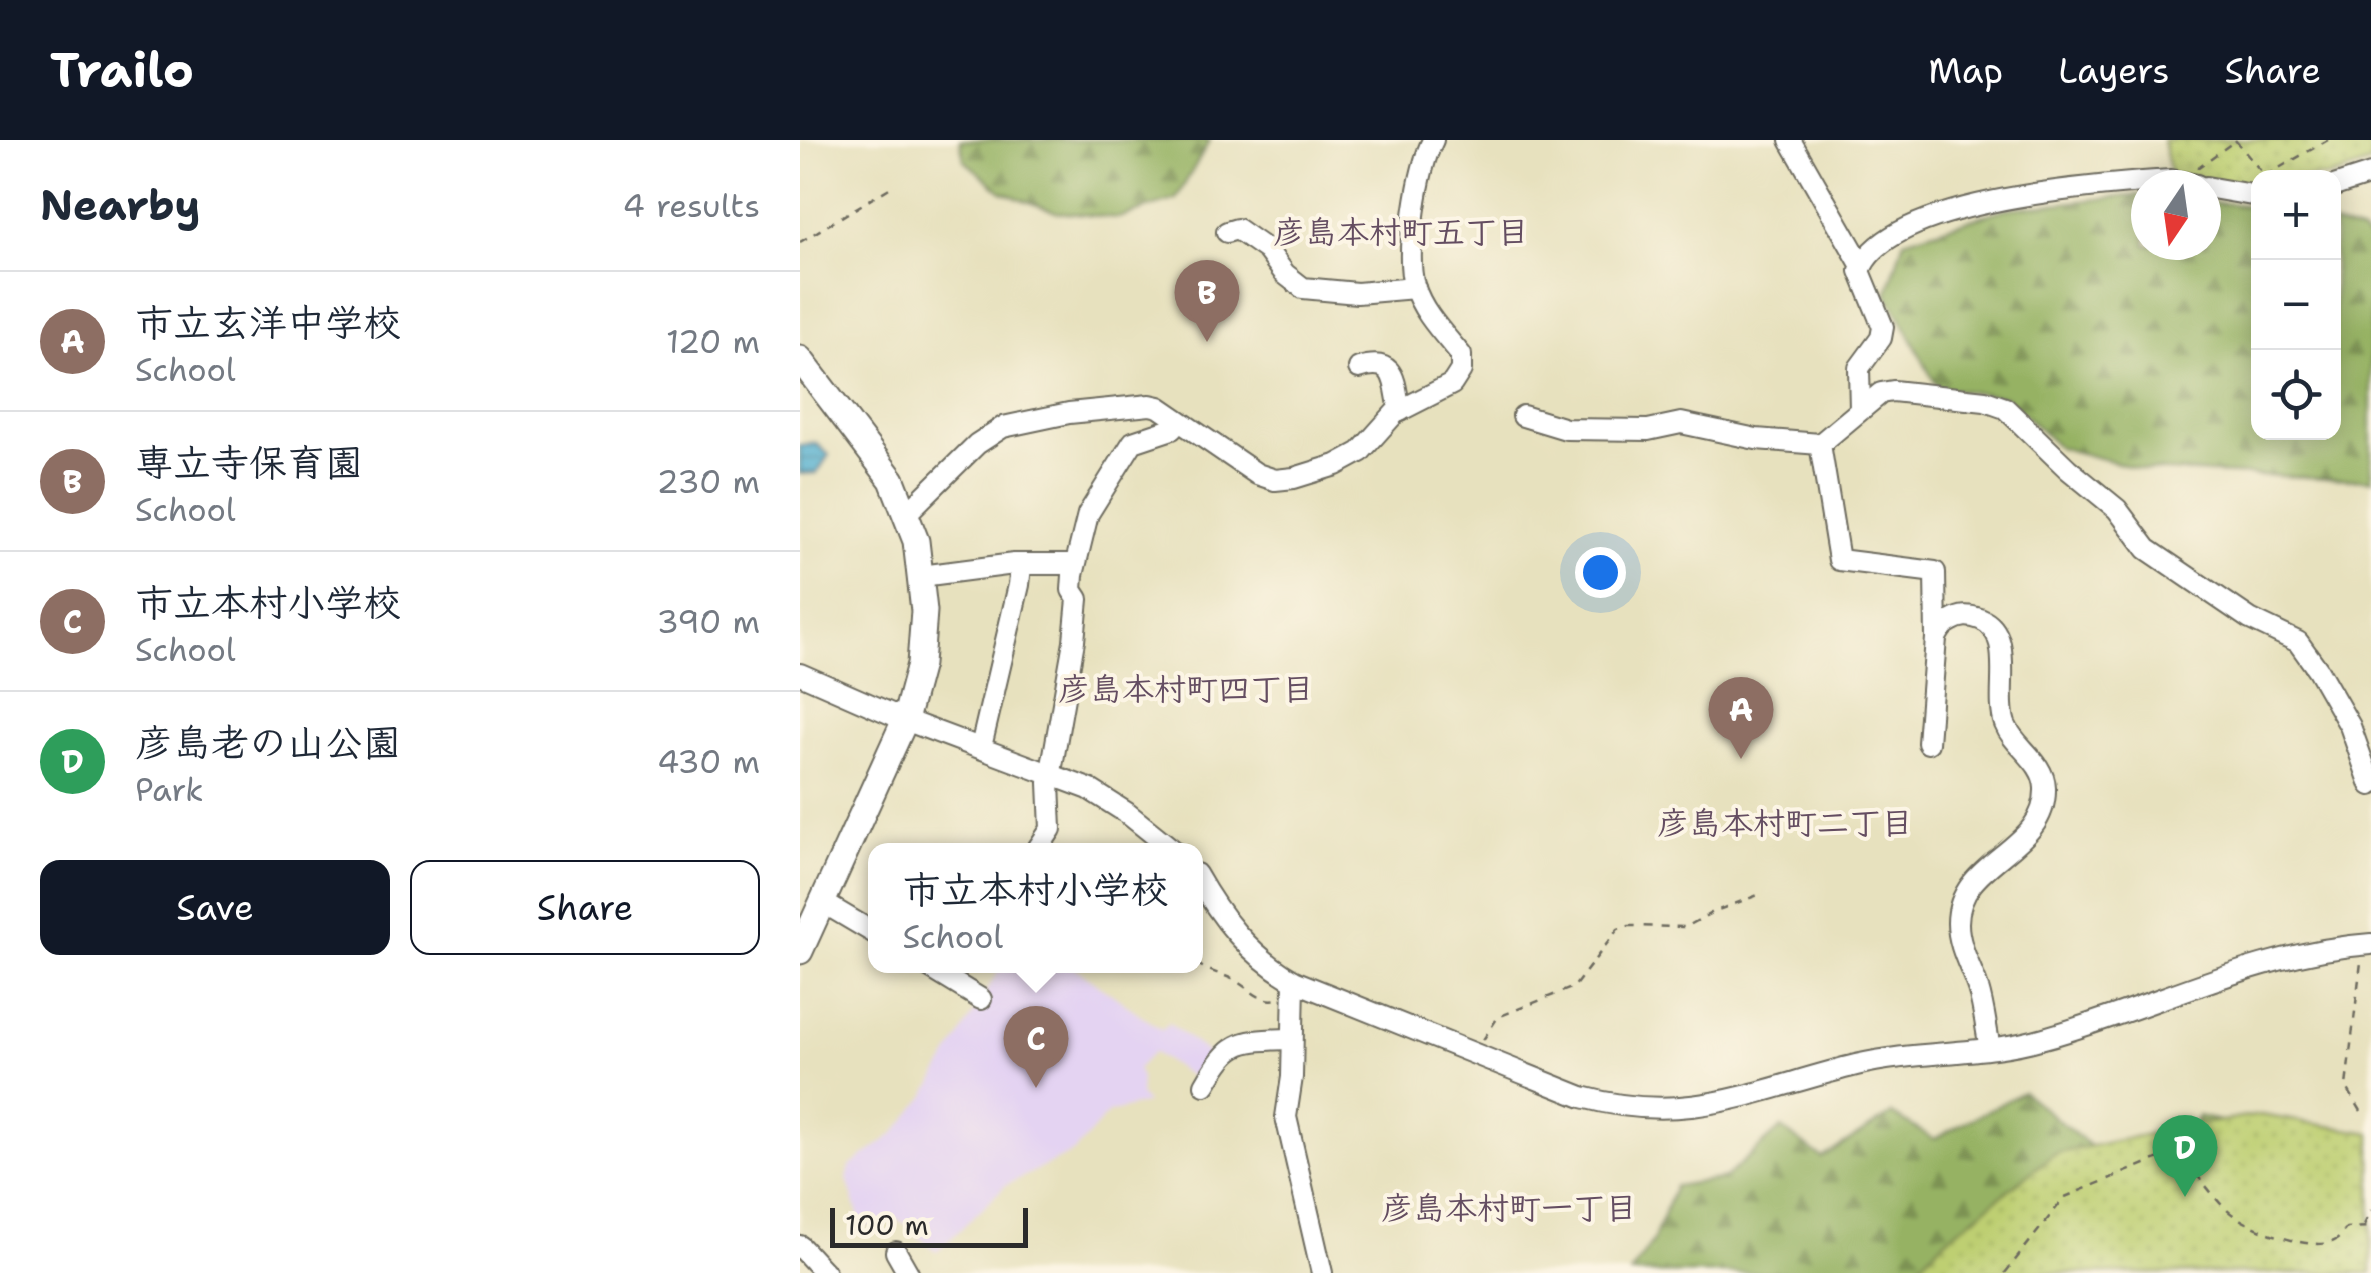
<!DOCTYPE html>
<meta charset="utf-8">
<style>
body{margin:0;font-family:"Shantell Sans","Klee One",sans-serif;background:#f6f6f7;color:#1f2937}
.controls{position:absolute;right:30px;top:30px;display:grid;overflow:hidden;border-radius:20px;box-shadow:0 5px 25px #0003}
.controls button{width:90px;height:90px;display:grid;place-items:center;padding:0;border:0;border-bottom:2px solid #e0e1e3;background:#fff;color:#1f2937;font:50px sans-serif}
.compass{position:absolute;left:1331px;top:30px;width:90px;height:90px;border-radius:50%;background:#fff;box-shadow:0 5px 25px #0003;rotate:193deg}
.scale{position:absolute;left:30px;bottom:25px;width:198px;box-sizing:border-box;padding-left:10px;border:5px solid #2b2b2b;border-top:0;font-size:28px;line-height:35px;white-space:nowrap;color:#2b2b2b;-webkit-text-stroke:8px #fcf5e5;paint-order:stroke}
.you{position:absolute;left:800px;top:432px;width:35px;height:35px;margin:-25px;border:8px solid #fff;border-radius:50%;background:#1a73e8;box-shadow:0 0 0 15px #1a73e833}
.badge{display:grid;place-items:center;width:65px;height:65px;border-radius:50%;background:#111827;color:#fff;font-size:32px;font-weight:700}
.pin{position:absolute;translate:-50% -82px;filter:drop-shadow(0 2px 5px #0008)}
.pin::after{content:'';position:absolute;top:52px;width:35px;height:30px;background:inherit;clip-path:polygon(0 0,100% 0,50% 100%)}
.popup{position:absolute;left:68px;top:703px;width:335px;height:130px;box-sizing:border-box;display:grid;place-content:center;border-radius:20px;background:#fff;filter:drop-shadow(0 2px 8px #0005);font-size:32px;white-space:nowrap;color:#747a83}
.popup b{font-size:38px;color:#1f2937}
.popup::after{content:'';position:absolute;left:50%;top:100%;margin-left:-20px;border:20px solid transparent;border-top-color:#fff}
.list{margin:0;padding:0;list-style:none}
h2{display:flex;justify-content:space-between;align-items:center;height:130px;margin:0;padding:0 40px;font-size:42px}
h2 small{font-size:32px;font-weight:400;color:#747a83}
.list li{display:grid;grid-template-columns:65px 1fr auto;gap:30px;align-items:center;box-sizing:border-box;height:140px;padding:0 40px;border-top:2px solid #e0e1e3}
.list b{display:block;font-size:38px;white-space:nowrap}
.list p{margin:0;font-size:32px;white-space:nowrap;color:#747a83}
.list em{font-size:32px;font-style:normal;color:#747a83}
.actions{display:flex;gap:20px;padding:30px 40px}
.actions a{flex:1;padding:22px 0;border:2px solid #111827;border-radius:20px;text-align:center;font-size:35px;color:#111827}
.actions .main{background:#111827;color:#fff}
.icon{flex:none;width:55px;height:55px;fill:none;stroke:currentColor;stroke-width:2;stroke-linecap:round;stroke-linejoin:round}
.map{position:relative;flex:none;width:1571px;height:1133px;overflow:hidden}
header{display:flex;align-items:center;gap:60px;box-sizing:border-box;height:140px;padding:0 50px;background:#111827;color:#fff}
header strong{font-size:48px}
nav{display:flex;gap:55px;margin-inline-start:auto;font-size:35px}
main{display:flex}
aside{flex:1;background:#fff}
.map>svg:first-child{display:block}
.built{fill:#e4d3f2}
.forest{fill:url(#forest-firs);stroke:#606e48;stroke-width:2.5}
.park{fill:url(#park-dots);stroke:#747d4e;stroke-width:2.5}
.water{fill:url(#water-rules);stroke:#3e6c7d;stroke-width:2.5}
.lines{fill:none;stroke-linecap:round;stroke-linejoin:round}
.minor-casing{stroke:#6d6b5e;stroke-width:24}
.major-casing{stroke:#6d6b5e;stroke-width:29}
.path{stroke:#6d6b5e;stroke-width:2.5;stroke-dasharray:8 8;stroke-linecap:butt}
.minor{stroke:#fff;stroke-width:20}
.major{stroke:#fff;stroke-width:25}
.labels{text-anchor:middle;stroke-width:8;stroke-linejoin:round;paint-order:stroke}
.neighbourhood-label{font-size:32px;font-weight:bold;fill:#644d61;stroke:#fcf5e5}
</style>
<header>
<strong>Trailo</strong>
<nav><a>Map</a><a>Layers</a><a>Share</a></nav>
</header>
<main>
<aside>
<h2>Nearby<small>4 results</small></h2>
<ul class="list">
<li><span class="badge" style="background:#8d6e63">A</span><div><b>市立玄洋中学校</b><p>School</p></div><em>120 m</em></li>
<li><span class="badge" style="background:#8d6e63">B</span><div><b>専立寺保育園</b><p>School</p></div><em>230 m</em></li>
<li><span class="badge" style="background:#8d6e63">C</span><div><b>市立本村小学校</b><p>School</p></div><em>390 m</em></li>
<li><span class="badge" style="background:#2e9e5b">D</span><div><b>彦島老の山公園</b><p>Park</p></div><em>430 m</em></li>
</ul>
<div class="actions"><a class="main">Save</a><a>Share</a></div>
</aside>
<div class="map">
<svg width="1571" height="1133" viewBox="0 0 1571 1133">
<defs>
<pattern id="forest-firs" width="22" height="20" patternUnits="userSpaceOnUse" patternTransform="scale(2.5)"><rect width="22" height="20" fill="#96b264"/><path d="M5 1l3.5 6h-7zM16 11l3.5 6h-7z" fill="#7b9153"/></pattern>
<pattern id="park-dots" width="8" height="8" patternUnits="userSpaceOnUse" patternTransform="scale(2.5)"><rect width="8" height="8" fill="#becf72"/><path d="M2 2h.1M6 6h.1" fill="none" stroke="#a3b263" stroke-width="1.8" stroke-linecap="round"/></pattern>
<pattern id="water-rules" width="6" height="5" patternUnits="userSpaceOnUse" patternTransform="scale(2.5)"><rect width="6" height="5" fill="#50aecf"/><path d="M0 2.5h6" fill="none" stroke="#438ea8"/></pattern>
</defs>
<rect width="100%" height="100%" fill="#fcf5e5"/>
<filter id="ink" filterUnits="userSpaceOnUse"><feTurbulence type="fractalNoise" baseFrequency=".01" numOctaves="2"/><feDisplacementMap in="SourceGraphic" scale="20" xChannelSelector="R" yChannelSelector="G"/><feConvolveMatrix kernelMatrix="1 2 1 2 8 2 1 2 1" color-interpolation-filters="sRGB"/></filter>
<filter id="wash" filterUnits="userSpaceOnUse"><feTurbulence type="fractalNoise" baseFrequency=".0048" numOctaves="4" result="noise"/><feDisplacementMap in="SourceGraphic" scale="40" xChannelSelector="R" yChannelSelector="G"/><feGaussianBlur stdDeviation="2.25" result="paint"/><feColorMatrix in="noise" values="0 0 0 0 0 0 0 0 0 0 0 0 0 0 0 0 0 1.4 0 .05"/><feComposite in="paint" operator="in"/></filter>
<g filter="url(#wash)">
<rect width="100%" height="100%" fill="#e7e1be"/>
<polygon class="built" points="201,826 272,826 362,890 369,883 415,919 401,943 353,912 337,929 341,938 340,956 347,963 308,973 274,1012 206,1045 137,1112 109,1089 110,1086 92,1077 62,1088 47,1039 50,1026 94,994 125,957"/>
<g class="forest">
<polygon points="160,0 410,0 376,59 318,78 256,72 202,52 164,20"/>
<polygon points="1337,55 1346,56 1346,105 1406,105 1406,62 1458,66 1458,292 1534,292 1534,85 1560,92 1571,101 1571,340 1343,330 1258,307 1206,257 1137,247 1087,153 1104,100 1205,69"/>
<polygon points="1223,952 1311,1023 1385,1011 1398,976 1571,1017 1571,1133 831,1133 853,1101 875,1046 925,1038 981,988 1022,1018 1092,974 1134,999"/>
</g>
<g class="park">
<polygon points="1363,0 1571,0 1571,23 1530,37 1458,38 1458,44 1371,40"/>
<polygon points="1461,975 1571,993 1571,1133 1111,1133 1144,1101 1254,1014 1386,986"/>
</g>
<polygon class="water" points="16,303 29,315 17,333 0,334 0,305"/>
</g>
<g filter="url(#ink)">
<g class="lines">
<defs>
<g id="minor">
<polyline points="990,0 1062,126"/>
<polyline points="1534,46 1571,34"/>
<polyline points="1406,47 1458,56"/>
<polyline points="427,92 437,89 467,110 485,134 503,148 557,153 615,148"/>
<path d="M559,228C597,216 594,243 600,271"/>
<path d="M1060,270L1059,228L1081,198L1083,187L1060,131C1086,58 1303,45 1371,40L1397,45"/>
<polyline points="723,276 766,289 848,290 881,283 956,299 1020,304 1081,253 1093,251 1185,261 1205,268 1268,329 1317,369 1347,409 1450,479 1498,502 1518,530 1550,586 1571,645"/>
<polyline points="1020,304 1039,420 1135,432 1136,498"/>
<path d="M107,373L177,304L203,287L269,273L350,265L359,267L457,334L475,340L494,338L536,325L560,312L595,273L652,244L661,230V215C644,194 622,172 614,145C605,113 618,29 633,0"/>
<polyline points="121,436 214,424 275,424"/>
<polyline points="0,534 105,580 289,649 327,673 373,710"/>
<path d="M1128,603L1136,498C1140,490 1143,485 1151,481C1161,475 1169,475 1180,479C1217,494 1194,553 1205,584C1214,607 1244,621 1245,648C1247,712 1158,719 1158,783C1158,806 1171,827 1178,848C1184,867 1186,889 1190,908"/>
<polyline points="181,607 219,445 221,426"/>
<polyline points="237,710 251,689 249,643 274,501 278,459 272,450 273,435 288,374 333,302 372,289 378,281"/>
<path d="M396,734C421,778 449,815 494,841L782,957C889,986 955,950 1056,925C1118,910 1183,916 1244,898C1353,868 1457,812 1571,804"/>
<polyline points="22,762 76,794"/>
<polyline points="127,826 181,859"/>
<polyline points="494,841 492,937 486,977 522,1133"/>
<path d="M405,945C432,898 439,901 492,899"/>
<polyline points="0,1106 25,1133"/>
<polyline points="96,1112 108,1133"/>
</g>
<polyline id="major" points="0,219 92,340 116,401 124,471 120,524 105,580 0,811"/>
</defs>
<use href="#minor" class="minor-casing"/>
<use href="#major" class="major-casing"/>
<g class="path">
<polyline points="1435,0 1465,36 1528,0"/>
<polyline points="1397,28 1435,1"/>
<polyline points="0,102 91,47"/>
<path d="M396,823C410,833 421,833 434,840C450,848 458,863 478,859"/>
<polyline points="683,900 698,877 774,847 818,789 829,786 886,787 913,772 958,755"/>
<polyline points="1561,971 1546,946 1561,822"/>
<polyline points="1564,1085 1571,1070"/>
<path d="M1205,1133L1265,1057L1362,1017C1397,1023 1405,1050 1427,1070C1445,1087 1513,1114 1536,1100C1540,1098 1543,1092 1546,1088L1571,1087"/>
</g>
<use href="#minor" class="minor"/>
<use href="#major" class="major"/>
</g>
</g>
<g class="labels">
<g class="neighbourhood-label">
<text x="601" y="103">彦島本村町五丁目</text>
<text x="386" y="560">彦島本村町四丁目</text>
<text x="985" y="694">彦島本村町二丁目</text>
<text x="709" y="1079">彦島本村町一丁目</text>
</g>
</g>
</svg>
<div class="controls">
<button>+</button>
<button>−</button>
<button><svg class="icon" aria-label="locate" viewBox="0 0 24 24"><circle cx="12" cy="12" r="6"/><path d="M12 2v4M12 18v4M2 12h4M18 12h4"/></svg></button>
</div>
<svg class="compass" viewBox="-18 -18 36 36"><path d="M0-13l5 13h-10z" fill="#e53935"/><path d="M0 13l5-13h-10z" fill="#747a83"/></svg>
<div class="scale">100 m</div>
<div class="you"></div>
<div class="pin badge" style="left:941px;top:619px;background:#8d6e63">A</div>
<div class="pin badge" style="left:407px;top:202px;background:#8d6e63">B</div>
<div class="pin badge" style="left:236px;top:948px;background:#8d6e63">C</div>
<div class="popup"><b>市立本村小学校</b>School</div>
<div class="pin badge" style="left:1385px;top:1057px;background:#2e9e5b">D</div>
</div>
</main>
